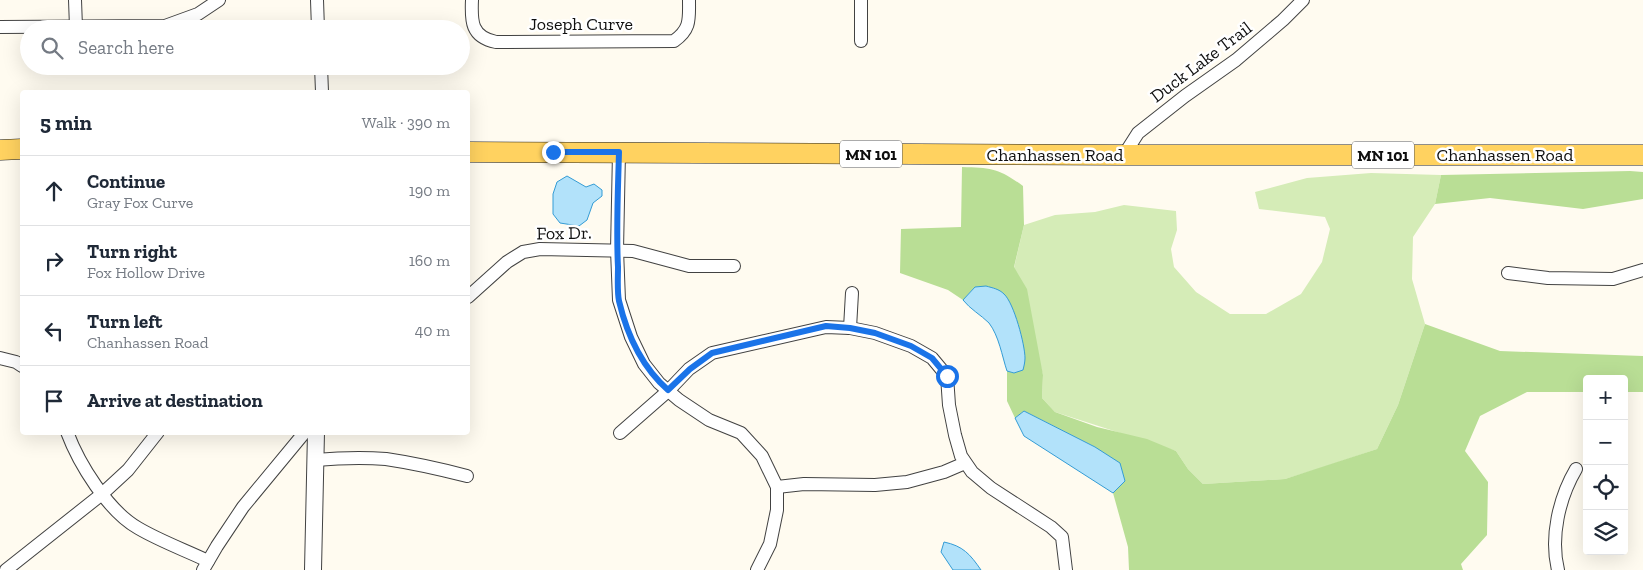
<!DOCTYPE html>
<meta charset="utf-8">
<style>
body{margin:0;font-family:"Zilla Slab",serif;background:#f2f2f3;color:#1f2937}
.controls{position:absolute;right:15px;bottom:15px;display:grid;overflow:hidden;border-radius:5px;box-shadow:0 5px 20px #0002}
.controls button{width:45px;height:45px;display:grid;place-items:center;padding:0;border:0;border-bottom:1px solid #e0e1e3;background:#fff;color:#1f2937;font:25px sans-serif}
.stop{position:absolute;width:15px;height:15px;margin:-11px;border:4px solid #1a73e8;border-radius:50%;background:#fff}
.stop.end{background:#1a73e8;border-color:#fff;box-shadow:0 1px 5px #0008}
.list{margin:0;padding:0;list-style:none}
h2{display:flex;justify-content:space-between;align-items:center;height:65px;margin:0;padding:0 20px;font-size:21px}
h2 small{font-size:16px;font-weight:400;color:#747a83}
.list li{display:grid;grid-template-columns:32px 1fr auto;gap:15px;align-items:center;box-sizing:border-box;height:70px;padding:0 20px;border-top:1px solid #e0e1e3}
.list b{display:block;font-size:19px;white-space:nowrap}
.list p{margin:0;font-size:16px;white-space:nowrap;color:#747a83}
.list em{font-size:16px;font-style:normal;color:#747a83}
.icon{flex:none;width:28px;height:28px;fill:none;stroke:currentColor;stroke-width:2;stroke-linecap:round;stroke-linejoin:round}
.map{position:relative;flex:none;width:1643px;height:570px;overflow:hidden}
.search{position:absolute;background:#fff;box-shadow:0 5px 20px #0002;left:20px;top:20px;width:450px;height:55px;display:flex;align-items:center;gap:12px;box-sizing:border-box;padding:0 18px;border-radius:28px;color:#747a83;font-size:19px}
.panel{position:absolute;background:#fff;box-shadow:0 5px 20px #0002;left:20px;top:90px;width:450px;height:345px;border-radius:5px}
.map>svg:first-child{display:block}
.green{fill:#d5ecb7}
.forest{fill:#b9de95}
.water{fill:#b2e2fa;stroke:#349cd5}
.lines{fill:none;stroke-linecap:round;stroke-linejoin:round}
.minor-casing{stroke:#424242;stroke-width:14}
.tertiary-casing{stroke:#424242;stroke-width:18}
.primary-casing{stroke:#202020;stroke-width:21}
.minor{stroke:#fff;stroke-width:12}
.tertiary{stroke:#fff;stroke-width:16}
.primary{stroke:#ffd260;stroke-width:20}
.route{stroke:#1a73e8;stroke-width:6}
.labels{text-anchor:middle;stroke-width:5;stroke-linejoin:round;paint-order:stroke}
.shield{fill:#fff;stroke:#575757;stroke-width:1}
.shield-label{font-size:16px;font-weight:bold;fill:#0f0f0f}
.street-label{font-size:18px;fill:#0f0f0f;stroke:#fff}
</style>
<div class="map">
<svg width="1643" height="570" viewBox="0 0 1643 570">
<rect width="100%" height="100%" fill="#fffbf0"/>
<polygon class="green" points="1371,173 1441,175 1435,204 1413,237 1412,279 1425,324 1398,405 1377,449 1321,468 1285,479 1203,484 1188,469 1176,451 1055,412 1042,398 1043,375 1014,268 1024,225 1055,215 1095,212 1124,205 1176,211 1177,230 1171,249 1174,267 1196,292 1230,314 1266,314 1301,294 1322,262 1330,229 1325,217 1259,209 1255,192 1307,178"/>
<g class="forest">
<path d="M962,167C992,168 998,168 1023,186L1024,225L1014,267L1027,289L1043,375L1042,398L1055,412L1097,427L1147,439L1176,451L1188,469L1203,484L1285,479L1377,449L1398,405L1425,324L1500,351L1643,356V392H1624V379H1587V392H1527L1480,416L1465,451L1488,482L1487,535L1461,564L1463,570H1129L1128,547L1113,493L1125,481L1095,447L1024,411L1015,418L1007,401V371L1014,373L1025,359C1021,335 1016,317 1005,295L975,287L963,300L948,290L900,273L901,229L961,227Z"/>
<polygon points="1630,171 1643,172 1643,199 1583,209 1490,198 1435,204 1441,175"/>
</g>
<g class="water">
<polygon points="567,176 586,187 594,184 602,190 602,196 593,203 587,220 579,226 560,223 553,214 553,194 557,182"/>
<path d="M986,286C993,288 999,289 1004,294C1014,303 1025,345 1025,358C1025,362 1024,366 1023,370L1014,373L1007,371C1002,356 999,336 989,323C981,315 970,309 963,300L975,287Z"/>
<polygon points="1024,411 1095,447 1120,463 1125,481 1113,493 1024,436 1015,418"/>
<path d="M944,542C963,546 970,554 981,570H953L941,552Z"/>
</g>
<g class="lines">
<defs>
<g id="minor">
<polyline points="75,0 76,27"/>
<polyline points="317,0 318,29"/>
<path d="M472,0C471,21 471,37 496,42L674,41C691,29 689,19 689,0"/>
<polyline points="0,27 165,26 198,14 219,0"/>
<polyline points="861,41 861,0"/>
<polyline points="321,66 322,92"/>
<polyline points="619,152 617,250 619,300 631,337 644,364 659,383 679,400 709,420 741,433 762,456 777,487 777,510 770,544 757,570"/>
<polyline points="1124,155 1138,133 1185,96 1236,60 1283,20 1303,0"/>
<polyline points="1508,273 1548,278 1613,279 1643,270"/>
<polyline points="468,297 507,262 523,252 540,249 633,251 689,266 734,266"/>
<polyline points="850,328 852,293"/>
<polyline points="0,358 16,362 22,366"/>
<path d="M67,432C79,464 108,511 138,528C160,541 185,550 208,561"/>
<polyline points="620,433 668,391 689,369 712,353 826,327 850,328 875,333 911,346 932,358 947,376 949,405 955,435 961,456 972,472 991,488 1051,527 1062,537 1066,570"/>
<path d="M315,460C338,458 362,457 386,459C413,463 440,469 467,476"/>
<polyline points="777,487 804,484 875,485 907,482 944,472 965,463"/>
<polyline points="6,570 102,494 128,470 158,432"/>
<polyline points="203,570 217,546 243,507 305,432"/>
<path d="M1558,570C1550,537 1559,498 1576,469"/>
</g>
<polyline id="tertiary" points="313,570 316,432"/>
<g id="primary">
<polyline points="0,150 22,149"/>
<polyline points="468,152 1124,155 1643,155"/>
</g>
</defs>
<use href="#minor" class="minor-casing"/>
<use href="#tertiary" class="tertiary-casing"/>
<use href="#primary" class="primary-casing"/>
<use href="#minor" class="minor"/>
<use href="#tertiary" class="tertiary"/>
<use href="#primary" class="primary"/>
</g>
<g class="lines">
<path class="route" d="M553,152H619C618,190 616,229 618,267C618,278 617,291 619,301C627,335 642,367 668,390L690,369L712,353L826,326L850,328L875,333L911,346L932,358L947,376"/>
</g>
<g class="labels">
<g class="shield">
<rect x="840" y="140.5" width="62" height="27" rx="4"/>
<rect x="1352" y="141.5" width="62" height="27" rx="4"/>
</g>
<g class="shield-label">
<text x="871" y="160">MN 101</text>
<text x="1383" y="161">MN 101</text>
</g>
<g class="street-label">
<text x="581" y="30">Joseph Curve</text>
<text transform="translate(1201 62) rotate(-37)" y="6">Duck Lake Trail</text>
<text x="1055" y="161">Chanhassen Road</text>
<text x="1505" y="161">Chanhassen Road</text>
<text transform="translate(564 233) rotate(-1)" y="6">Fox Dr.</text>
</g>
</g>
</svg>
<div class="controls">
<button>+</button>
<button>−</button>
<button><svg class="icon" aria-label="locate" viewBox="0 0 24 24"><circle cx="12" cy="12" r="6"/><path d="M12 2v4M12 18v4M2 12h4M18 12h4"/></svg></button>
<button><svg class="icon" aria-label="layers" viewBox="0 0 24 24"><path d="M12 4l9 5-9 5-9-5zM3 14l9 5 9-5"/></svg></button>
</div>
<div class="stop" style="left:947px;top:376px"></div>
<div class="stop end" style="left:553px;top:152px"></div>
<div class="search"><svg class="icon" aria-label="search" viewBox="0 0 24 24"><circle cx="10" cy="10" r="6"/><path d="M15 15l6 6"/></svg>Search here</div>
<section class="panel">
<h2>5 min<small>Walk · 390 m</small></h2>
<ul class="list">
<li><svg class="icon" aria-label="ahead" viewBox="0 0 24 24"><path d="M12 20V5M6 11l6-6 6 6"/></svg><div><b>Continue</b><p>Gray Fox Curve</p></div><em>190 m</em></li>
<li><svg class="icon" aria-label="right" viewBox="0 0 24 24"><path d="M7 20v-9h11M14 6l5 5-5 5"/></svg><div><b>Turn right</b><p>Fox Hollow Drive</p></div><em>160 m</em></li>
<li><svg class="icon" aria-label="left" viewBox="0 0 24 24"><path d="M17 20v-9H6M10 6l-5 5 5 5"/></svg><div><b>Turn left</b><p>Chanhassen Road</p></div><em>40 m</em></li>
<li><svg class="icon" aria-label="arrive" viewBox="0 0 24 24"><path d="M6 21V4h12l-3 4 3 4H6"/></svg><div><b>Arrive at destination</b></div></li>
</ul>
</section>
</div>
